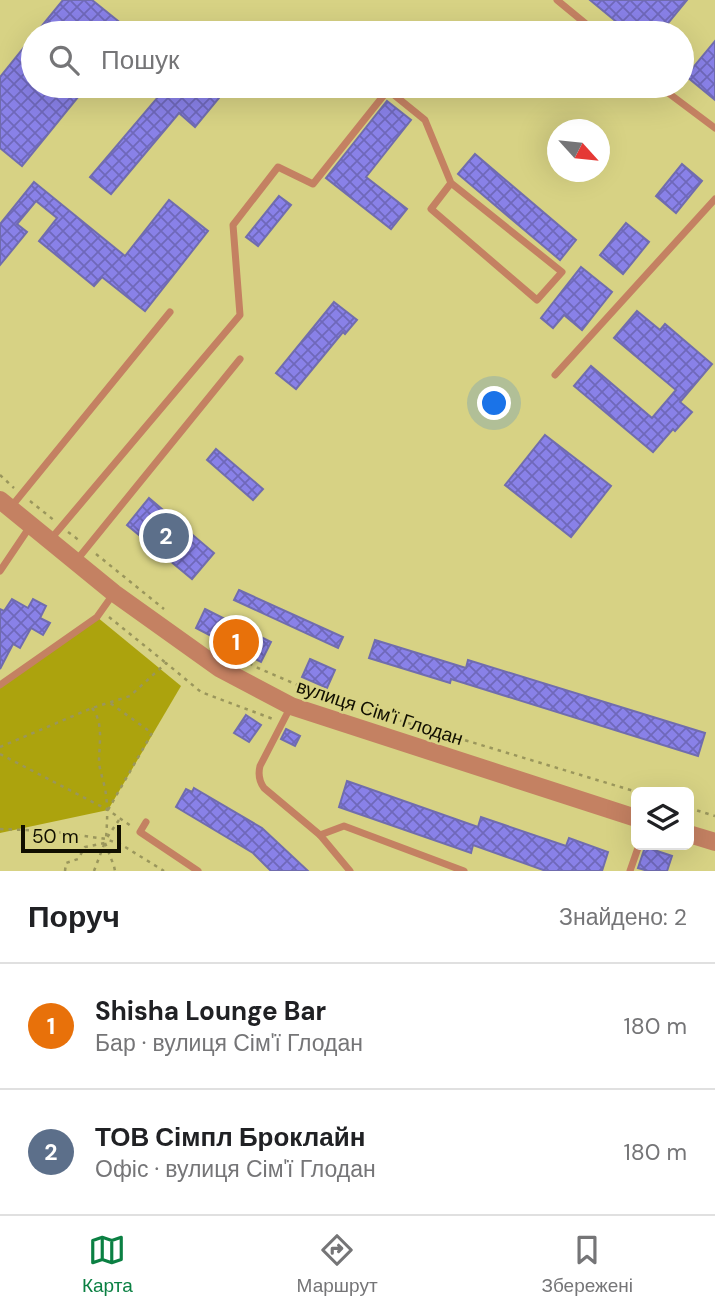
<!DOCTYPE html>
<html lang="uk">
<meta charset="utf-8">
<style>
body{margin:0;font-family:"DM Sans",sans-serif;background:#f6f6f6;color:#202124}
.controls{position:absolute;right:21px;bottom:21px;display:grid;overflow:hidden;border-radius:10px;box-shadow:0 7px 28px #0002}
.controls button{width:63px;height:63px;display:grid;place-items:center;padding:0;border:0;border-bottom:2px solid #e0e0e0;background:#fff;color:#202124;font:35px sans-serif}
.compass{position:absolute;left:547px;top:119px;width:63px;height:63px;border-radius:50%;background:#fff;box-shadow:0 7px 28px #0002;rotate:117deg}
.scale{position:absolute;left:21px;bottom:18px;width:100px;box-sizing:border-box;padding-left:7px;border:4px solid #110f00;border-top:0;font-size:19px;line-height:24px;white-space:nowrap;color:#110f00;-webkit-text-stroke:5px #d7d284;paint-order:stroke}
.you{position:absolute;left:495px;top:404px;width:24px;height:24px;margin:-18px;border:5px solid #fff;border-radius:50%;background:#1a73e8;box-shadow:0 0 0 10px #1a73e833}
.badge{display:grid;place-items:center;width:46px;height:46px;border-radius:50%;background:#0b8043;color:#fff;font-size:23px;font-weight:700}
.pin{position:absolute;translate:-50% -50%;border:4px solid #fff;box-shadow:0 2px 7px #0006}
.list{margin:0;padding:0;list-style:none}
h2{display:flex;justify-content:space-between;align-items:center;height:91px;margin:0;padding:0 28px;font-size:30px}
h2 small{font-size:23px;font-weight:400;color:#757577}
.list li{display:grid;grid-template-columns:46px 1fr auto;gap:21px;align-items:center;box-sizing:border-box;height:126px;padding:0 28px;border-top:2px solid #e0e0e0}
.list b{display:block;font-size:26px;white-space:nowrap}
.list p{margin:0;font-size:23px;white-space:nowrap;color:#757577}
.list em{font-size:23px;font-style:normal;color:#757577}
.icon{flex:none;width:38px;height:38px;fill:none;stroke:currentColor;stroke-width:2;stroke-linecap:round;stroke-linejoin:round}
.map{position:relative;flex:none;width:715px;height:871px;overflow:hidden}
.search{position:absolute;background:#fff;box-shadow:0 7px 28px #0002;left:21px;right:21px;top:21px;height:77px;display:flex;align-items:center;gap:18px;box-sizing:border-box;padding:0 24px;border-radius:38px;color:#757577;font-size:26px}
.sheet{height:343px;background:#fff}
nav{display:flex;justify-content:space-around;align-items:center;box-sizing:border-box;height:98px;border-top:2px solid #e0e0e0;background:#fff;font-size:19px;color:#757577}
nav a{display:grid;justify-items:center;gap:4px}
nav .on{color:#0b8043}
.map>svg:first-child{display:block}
.green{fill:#aca30d}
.building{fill:url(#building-cross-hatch);stroke:#706cae;stroke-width:2}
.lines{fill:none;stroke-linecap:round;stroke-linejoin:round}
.path{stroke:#9a965c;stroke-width:2.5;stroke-dasharray:3.5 5;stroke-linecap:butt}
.service{stroke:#c48162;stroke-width:7}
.tertiary{stroke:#c48162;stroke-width:18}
.labels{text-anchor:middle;stroke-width:5;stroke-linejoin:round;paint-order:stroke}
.street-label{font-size:19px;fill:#110f00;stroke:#d7d284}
</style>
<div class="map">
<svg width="715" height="871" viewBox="0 0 715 871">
<defs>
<pattern id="building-cross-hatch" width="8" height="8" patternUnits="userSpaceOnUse" patternTransform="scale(1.75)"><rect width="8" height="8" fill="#8981e8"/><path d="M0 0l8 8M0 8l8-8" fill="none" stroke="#6f68ba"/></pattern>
</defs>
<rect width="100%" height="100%" fill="#d7d284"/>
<polygon class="green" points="97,617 181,686 108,810 0,833 0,685"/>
<g class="building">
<polygon points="63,0 92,0 133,33 36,33"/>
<polygon points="590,0 687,0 660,33 630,33"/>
<polygon points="33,36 33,86 87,86 22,166 0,148 0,77"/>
<polygon points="715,41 715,100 686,76"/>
<polygon points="159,86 204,86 219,98 195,127 179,113 111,194 90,177 159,96 154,92"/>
<polygon points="387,101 411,120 366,177 407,209 391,229 326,178"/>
<polygon points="475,154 576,240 560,260 458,174"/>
<polygon points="682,164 702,181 676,213 656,196"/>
<polygon points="34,182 125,256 169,200 208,231 145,311 102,277 94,286 39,241 57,218 36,201 17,224 27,232 0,265 0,224"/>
<polygon points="279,196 291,205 258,246 246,237"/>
<polygon points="626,223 649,242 623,274 600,255"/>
<polygon points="581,267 612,292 582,330 564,315 553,328 541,318"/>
<polygon points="334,302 357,320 345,334 343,332 296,389 276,373"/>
<polygon points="637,311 660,330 665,324 712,364 680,402 692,412 675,431 673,429 653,452 574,386 591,366 652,418 676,390 614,338"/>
<polygon points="545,435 611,486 571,537 505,485"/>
<polygon points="216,449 263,489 253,500 207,460"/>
<polygon points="149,498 214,553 192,579 127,525"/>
<polygon points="239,590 343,637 338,648 234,600"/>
<polygon points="12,599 28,608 33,599 46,606 40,618 50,623 43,635 31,628 20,648 13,644 0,669 0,609 4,611"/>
<polygon points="205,609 271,642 261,662 196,628"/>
<polygon points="375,640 466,668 468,660 705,733 698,756 451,679 450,683 369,658"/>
<polygon points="310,659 335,670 327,688 302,677"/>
<polygon points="246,715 261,725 249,742 234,733"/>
<polygon points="286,729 300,736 295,746 281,739"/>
<polygon points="347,781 478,827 481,817 566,846 569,838 608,852 602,871 546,871 473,845 471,853 339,807"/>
<polygon points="194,788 262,828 308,871 271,871 253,853 176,807 186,789 192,792"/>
<polygon points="645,847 672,856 667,871 648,871 638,868"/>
</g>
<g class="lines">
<g class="path">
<polyline points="0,475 14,488"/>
<polyline points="30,501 55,521"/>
<polyline points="68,532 80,541"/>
<polyline points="96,554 164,609"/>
<polyline points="109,617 166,663"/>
<polyline points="212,643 258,668 335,701 637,792"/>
<path d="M92,708C104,723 99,744 99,762C100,773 105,784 106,795C108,810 107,824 106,839L119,820"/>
<polyline points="0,747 92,708 130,696 166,663 201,692 273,719"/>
<polyline points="0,754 108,810 131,826"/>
<polyline points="689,808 715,816"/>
<polyline points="108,810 152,733 110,703"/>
<polyline points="0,829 50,831 106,839 122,845 164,871"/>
<polyline points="105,843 114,866 115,871"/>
<polyline points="65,871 66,863 78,859 85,847 105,843"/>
<polyline points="94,871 105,842"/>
</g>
<g class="service">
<polyline points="557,0 597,33"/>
<polyline points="659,86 715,128"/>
<polyline points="555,375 715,199"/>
<polyline points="11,507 170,312"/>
<polyline points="50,540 240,315 233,225 278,167 313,184 388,90 425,120 451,183 562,272 537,300 431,209 451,183"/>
<polyline points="76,561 240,359"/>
<polyline points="0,571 31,525"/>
<polyline points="0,685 97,617 114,593"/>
<path d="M290,708L260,766C258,774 259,781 264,788L320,835L350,871"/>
<polyline points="146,822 140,832 198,871"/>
<polyline points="320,835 344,826 464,871"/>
<polyline points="630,871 639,845"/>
</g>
<g class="tertiary">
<polyline points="0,500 114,593 219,668 291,706 636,818"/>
<polyline points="689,834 715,842"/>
</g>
</g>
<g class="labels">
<g class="street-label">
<text transform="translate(380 712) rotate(18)" y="7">вулиця Сім'ї Глодан</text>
</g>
</g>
</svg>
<div class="controls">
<button><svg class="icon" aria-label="layers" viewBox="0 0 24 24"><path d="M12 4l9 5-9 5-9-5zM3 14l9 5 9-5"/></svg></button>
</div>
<svg class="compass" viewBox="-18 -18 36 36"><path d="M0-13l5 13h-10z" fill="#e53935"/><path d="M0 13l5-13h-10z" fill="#757577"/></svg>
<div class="scale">50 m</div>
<div class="you"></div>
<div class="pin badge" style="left:236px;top:642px;background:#e8710a">1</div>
<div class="pin badge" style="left:166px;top:536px;background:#5c6f8a">2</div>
<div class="search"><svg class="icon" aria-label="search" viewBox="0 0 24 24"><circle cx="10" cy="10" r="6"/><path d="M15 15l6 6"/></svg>Пошук</div>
</div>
<section class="sheet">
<h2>Поруч<small>Знайдено: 2</small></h2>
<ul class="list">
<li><span class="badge" style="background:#e8710a">1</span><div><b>Shisha Lounge Bar</b><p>Бар · вулиця Сім'ї Глодан</p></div><em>180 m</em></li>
<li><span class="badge" style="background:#5c6f8a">2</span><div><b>ТОВ Сімпл Броклайн</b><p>Офіс · вулиця Сім'ї Глодан</p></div><em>180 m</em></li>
</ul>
</section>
<nav>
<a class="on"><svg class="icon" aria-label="map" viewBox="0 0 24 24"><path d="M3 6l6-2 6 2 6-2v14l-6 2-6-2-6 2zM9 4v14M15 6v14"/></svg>Карта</a>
<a><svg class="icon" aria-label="directions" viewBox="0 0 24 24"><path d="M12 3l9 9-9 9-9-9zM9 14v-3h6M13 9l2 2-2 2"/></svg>Маршрут</a>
<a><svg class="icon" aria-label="saved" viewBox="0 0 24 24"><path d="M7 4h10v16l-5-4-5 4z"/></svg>Збережені</a>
</nav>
